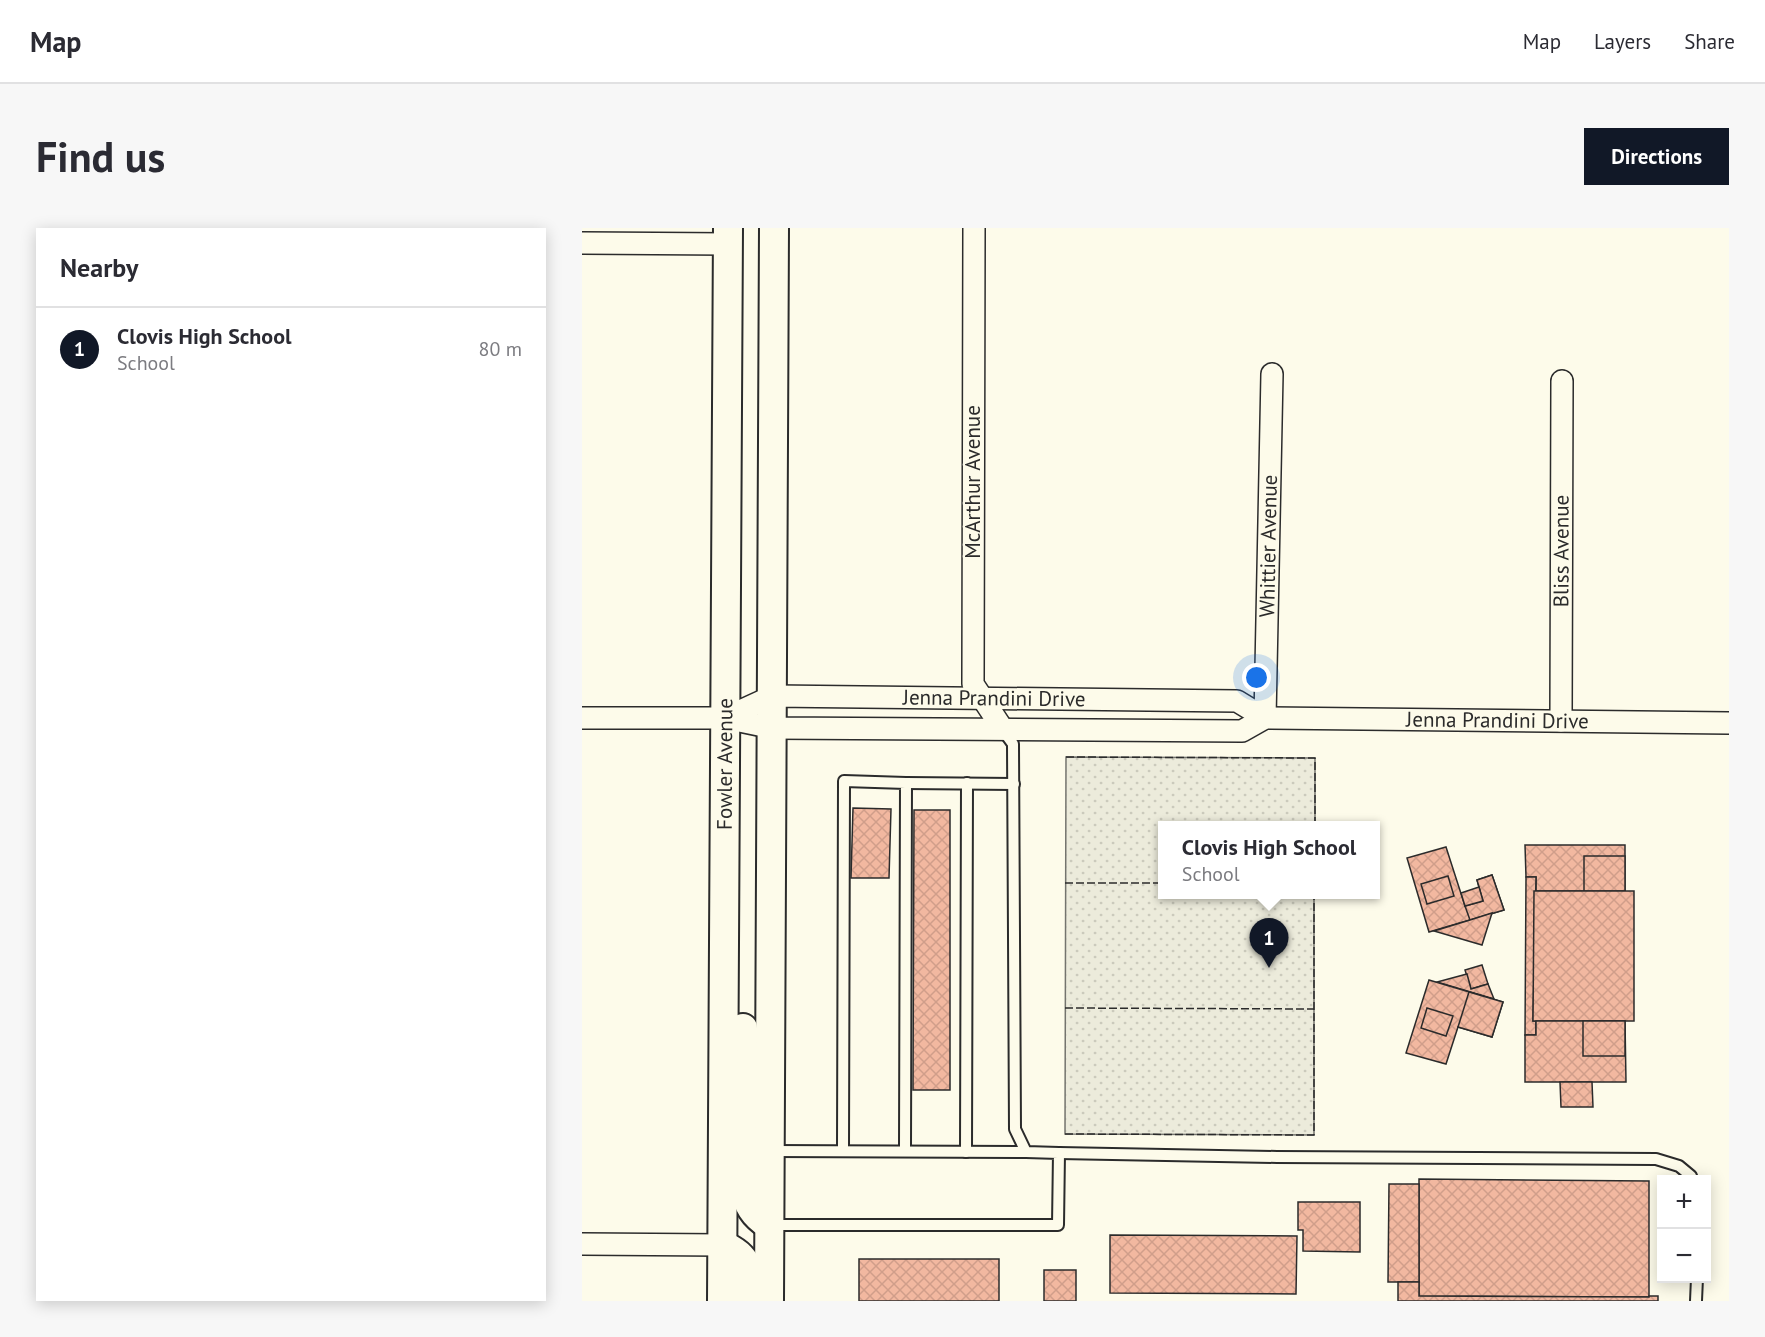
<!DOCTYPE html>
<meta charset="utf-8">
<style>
body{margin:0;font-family:"PT Sans",sans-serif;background:#f7f7f7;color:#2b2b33}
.controls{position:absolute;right:18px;bottom:18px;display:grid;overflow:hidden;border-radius:0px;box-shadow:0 3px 15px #0003}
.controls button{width:54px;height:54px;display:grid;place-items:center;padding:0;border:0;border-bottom:2px solid #e1e1e2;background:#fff;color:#2b2b33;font:30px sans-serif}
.you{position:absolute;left:675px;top:450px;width:21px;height:21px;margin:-15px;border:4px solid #fff;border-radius:50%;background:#1a73e8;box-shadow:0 0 0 9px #1a73e833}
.badge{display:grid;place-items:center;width:39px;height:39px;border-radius:50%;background:#111827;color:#fff;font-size:20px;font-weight:700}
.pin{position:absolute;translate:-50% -50px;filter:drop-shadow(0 2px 3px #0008)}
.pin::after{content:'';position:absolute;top:32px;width:21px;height:18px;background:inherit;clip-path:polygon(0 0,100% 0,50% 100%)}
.popup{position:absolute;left:576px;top:593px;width:222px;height:78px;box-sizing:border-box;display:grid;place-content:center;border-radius:0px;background:#fff;filter:drop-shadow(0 2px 4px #0005);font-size:20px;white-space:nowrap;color:#7c7c81}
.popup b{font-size:22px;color:#2b2b33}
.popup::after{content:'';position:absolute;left:50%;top:100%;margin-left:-12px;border:12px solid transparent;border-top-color:#fff}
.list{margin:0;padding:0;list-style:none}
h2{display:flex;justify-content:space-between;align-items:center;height:78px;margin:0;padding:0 24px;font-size:26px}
h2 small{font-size:20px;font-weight:400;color:#7c7c81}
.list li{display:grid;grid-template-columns:39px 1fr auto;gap:18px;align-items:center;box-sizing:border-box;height:84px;padding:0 24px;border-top:2px solid #e1e1e2}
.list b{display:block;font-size:22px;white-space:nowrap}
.list p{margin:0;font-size:20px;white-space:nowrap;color:#7c7c81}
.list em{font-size:20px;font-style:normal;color:#7c7c81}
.map{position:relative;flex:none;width:1147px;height:1073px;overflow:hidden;border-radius:0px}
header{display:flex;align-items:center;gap:36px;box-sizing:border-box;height:84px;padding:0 30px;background:#fff;border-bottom:2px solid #e1e1e2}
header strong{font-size:28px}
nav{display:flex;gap:33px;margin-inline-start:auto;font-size:21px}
.intro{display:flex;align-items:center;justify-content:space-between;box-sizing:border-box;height:144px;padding:0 36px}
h1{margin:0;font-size:42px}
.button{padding:15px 27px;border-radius:0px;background:#111827;color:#fff;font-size:21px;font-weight:700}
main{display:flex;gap:36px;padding:0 36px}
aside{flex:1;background:#fff;border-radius:0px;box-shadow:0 3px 15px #0003}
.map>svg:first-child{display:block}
.park{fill:url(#park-dots);stroke:#74746e;stroke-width:1.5}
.building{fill:url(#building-cross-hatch);stroke:#2b2b2b;stroke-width:1.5}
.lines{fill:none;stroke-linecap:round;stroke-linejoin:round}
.service-casing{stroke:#2b2b2b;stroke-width:14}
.minor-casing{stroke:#2b2b2b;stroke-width:24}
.secondary-casing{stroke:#2b2b2b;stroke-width:32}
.service{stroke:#fdfbea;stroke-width:10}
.minor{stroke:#fdfbea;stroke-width:21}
.secondary{stroke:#fdfbea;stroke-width:28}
.fence{stroke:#2b2b2b;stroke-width:1.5;stroke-dasharray:8 3;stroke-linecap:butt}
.labels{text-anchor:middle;stroke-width:4.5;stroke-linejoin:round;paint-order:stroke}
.street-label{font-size:21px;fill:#2b2b2b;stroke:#fdfbea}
</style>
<header>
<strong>Map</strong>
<nav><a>Map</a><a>Layers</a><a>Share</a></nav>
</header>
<div class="intro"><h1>Find us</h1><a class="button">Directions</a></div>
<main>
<aside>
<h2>Nearby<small></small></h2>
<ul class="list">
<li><span class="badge">1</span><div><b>Clovis High School</b><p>School</p></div><em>80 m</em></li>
</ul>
</aside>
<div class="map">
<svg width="1147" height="1073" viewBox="0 0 1147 1073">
<defs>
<pattern id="park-dots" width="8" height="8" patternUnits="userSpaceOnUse" patternTransform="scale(1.5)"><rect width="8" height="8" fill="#ecebdb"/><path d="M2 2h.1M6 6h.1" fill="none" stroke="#cbcabc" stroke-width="1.8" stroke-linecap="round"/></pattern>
<pattern id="building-cross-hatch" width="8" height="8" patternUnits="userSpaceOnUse" patternTransform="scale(1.5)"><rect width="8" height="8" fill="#f2b8a0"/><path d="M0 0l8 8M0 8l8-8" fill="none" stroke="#d09e8a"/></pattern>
</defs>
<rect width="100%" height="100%" fill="#fdfbea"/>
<polygon class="park" points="484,529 733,530 733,597 580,598 580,666 732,667 732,907 483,906"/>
<g class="building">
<polygon points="271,580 309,581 307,650 269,650"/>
<polygon points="332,582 368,582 368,862 331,862"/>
<polygon points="943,617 1043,617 1043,663 954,663 954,649 944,649"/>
<polygon points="864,619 883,678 901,673 895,652 910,647 922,682 847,704 825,630"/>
<rect x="1002" y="628" width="41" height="35"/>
<polygon points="910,647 922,682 888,692 883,678 901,673 895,652"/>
<polygon points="866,648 872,668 845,676 839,656"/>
<polygon points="944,649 954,649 951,793 954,793 954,807 943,807"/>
<polygon points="897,659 901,673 883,678 879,665"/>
<polygon points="952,663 1052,663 1052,793 951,793"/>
<polygon points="910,685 900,717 852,703 888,692"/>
<polygon points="900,737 906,756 889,761 883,742"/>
<polygon points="885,746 889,761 906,756 912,771 855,754"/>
<polygon points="847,752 921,774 910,809 876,799 864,836 824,825"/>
<polygon points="887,764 921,774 910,809 876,799"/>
<polygon points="845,780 871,788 864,808 839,800"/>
<polygon points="954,793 1043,793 1044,854 943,854 943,807 954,807"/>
<rect x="1001" y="793" width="42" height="35"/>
<polygon points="978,854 1010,854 1011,879 979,879"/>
<polygon points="837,951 1067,953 1067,1069 837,1068"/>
<polygon points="807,956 837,956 837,1054 806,1054"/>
<polygon points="716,974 778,974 778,1024 721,1023 721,1002 716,1002"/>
<polygon points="528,1007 715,1008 714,1066 528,1065"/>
<rect x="277" y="1031" width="140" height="42"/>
<rect x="462" y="1042" width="32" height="31"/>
<polygon points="816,1054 837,1054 837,1068 1067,1069 1067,1068 1076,1068 1076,1073 816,1073"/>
</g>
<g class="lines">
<defs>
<g id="service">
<polyline points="324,555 432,556"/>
<polyline points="189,923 444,924"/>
<polyline points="261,923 262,553 324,555 323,923"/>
<polyline points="384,924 385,555"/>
<polyline points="477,925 695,929 1074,931 1097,938 1109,948 1110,952"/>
<polyline points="189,997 476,997 477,925 444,924 433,901 431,516 420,501"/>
<polyline points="1114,1073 1115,1050"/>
</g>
<g id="minor">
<polyline points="392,0 391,456 420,500"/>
<polyline points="0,15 146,16"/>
<path id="s1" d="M0,490H143L191,500L660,503L683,490L1147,495"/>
<path id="s2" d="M143,490L191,468L655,473L683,490"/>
<path id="s3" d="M683,490L690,146"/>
<path id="s4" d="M979,493L980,153"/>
<polyline points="0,1016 140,1017"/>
</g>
<g id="secondary">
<path d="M161,800V959C166,977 171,987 187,997"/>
<path d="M140,1017C170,1029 167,1044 167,1073"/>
<path id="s5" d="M140,1073L146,0"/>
<polyline points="187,1073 192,0"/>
</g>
</defs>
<use href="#service" class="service-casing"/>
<use href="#minor" class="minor-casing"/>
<use href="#secondary" class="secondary-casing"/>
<use href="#service" class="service"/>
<use href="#minor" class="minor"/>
<use href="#secondary" class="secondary"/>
<g class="fence">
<polyline points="484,529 733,530 733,598"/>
<polyline points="483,655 580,655"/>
<polyline points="483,780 732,781"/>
<polyline points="483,906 732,907 732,666"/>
</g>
</g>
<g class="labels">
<g class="street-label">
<text transform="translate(391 254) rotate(-90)" y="7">McArthur Avenue</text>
<text dy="7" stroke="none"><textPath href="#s3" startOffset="172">Whittier Avenue</textPath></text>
<text dy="7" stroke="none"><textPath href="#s4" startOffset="170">Bliss Avenue</textPath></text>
<text dy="7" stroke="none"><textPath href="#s2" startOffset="274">Jenna Prandini Drive</textPath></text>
<text dy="7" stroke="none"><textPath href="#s1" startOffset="920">Jenna Prandini Drive</textPath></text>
<text dy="7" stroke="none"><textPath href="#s5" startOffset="537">Fowler Avenue</textPath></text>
</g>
</g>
</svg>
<div class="controls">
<button>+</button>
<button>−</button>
</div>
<div class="you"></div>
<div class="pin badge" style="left:687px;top:740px">1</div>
<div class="popup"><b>Clovis High School</b>School</div>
</div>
</main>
